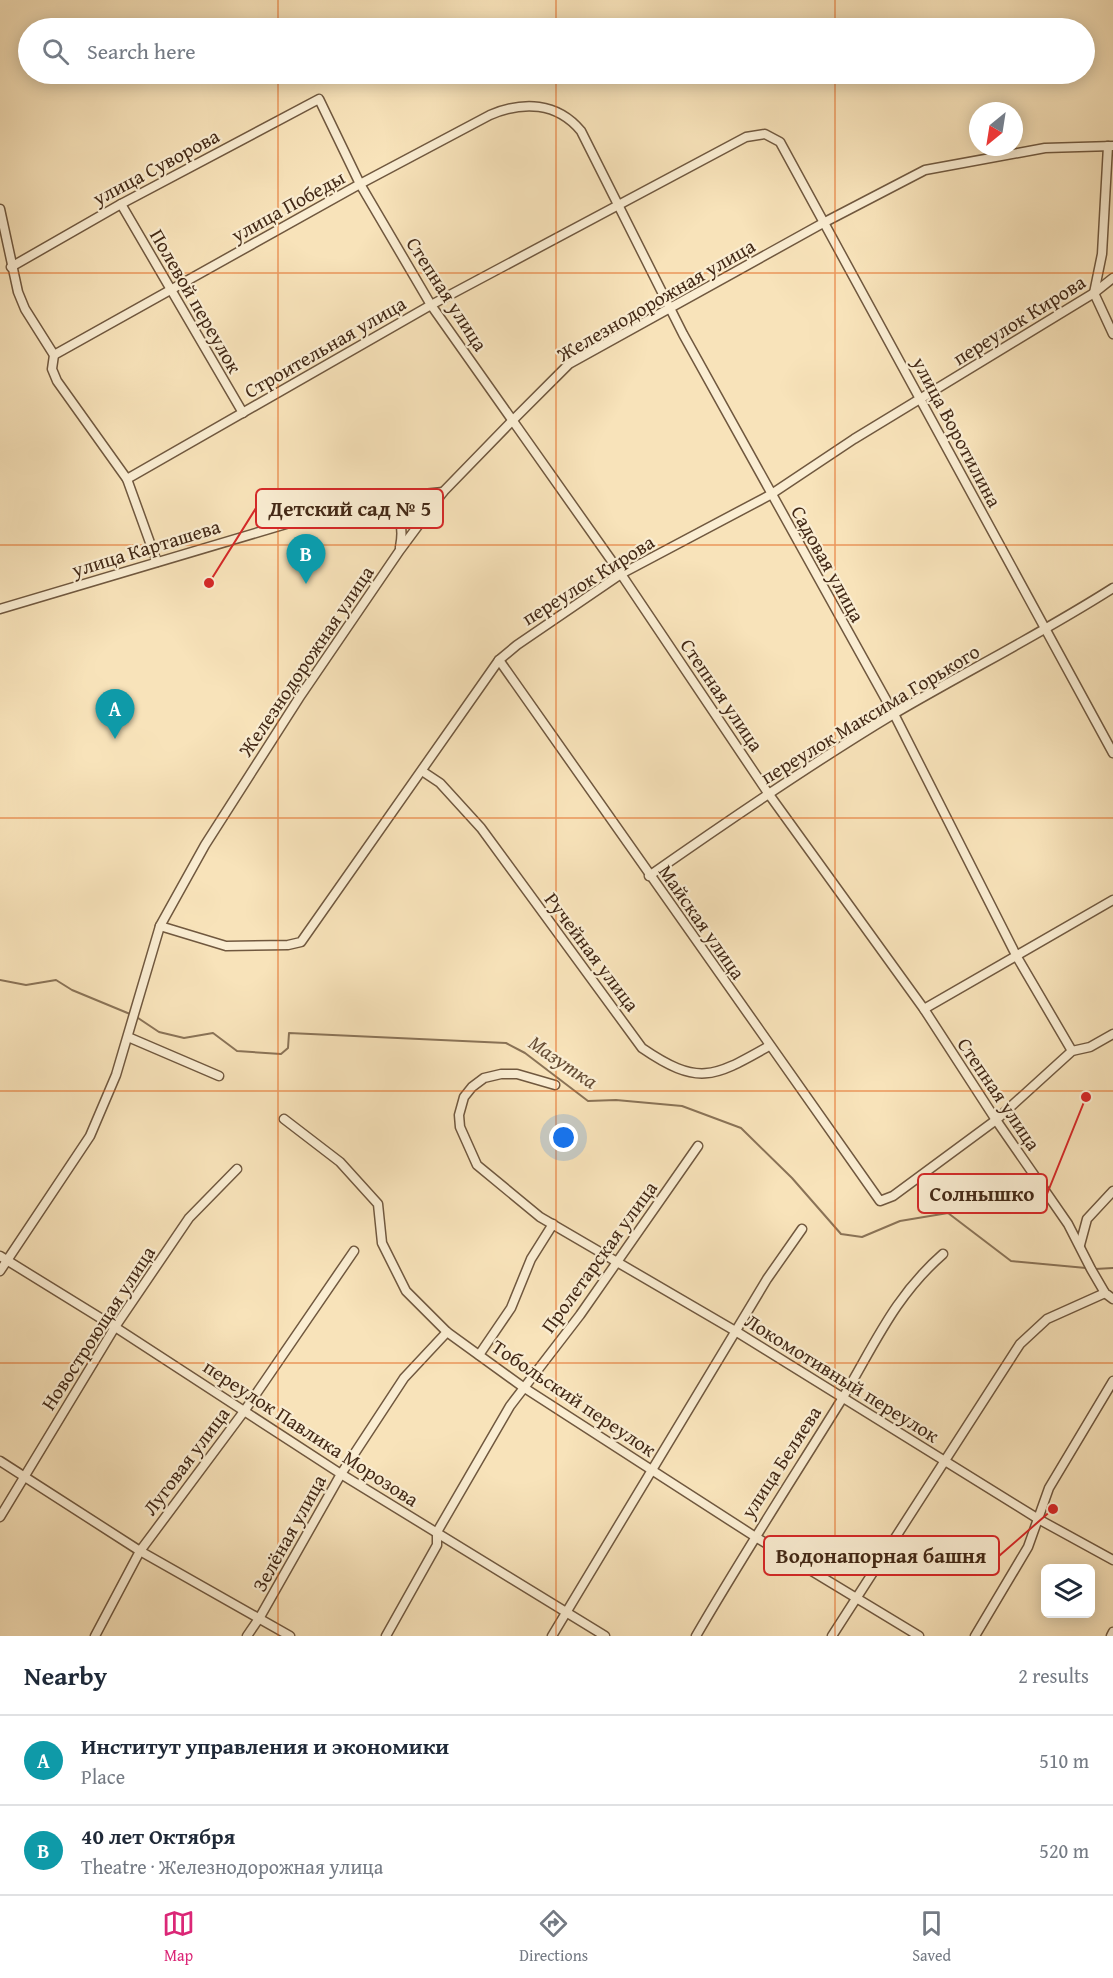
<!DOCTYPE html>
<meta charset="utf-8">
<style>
body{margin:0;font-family:"Gentium Book Plus",serif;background:#f6f6f7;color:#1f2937}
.controls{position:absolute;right:18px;bottom:18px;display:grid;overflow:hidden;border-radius:9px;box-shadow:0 3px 15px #0003}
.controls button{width:54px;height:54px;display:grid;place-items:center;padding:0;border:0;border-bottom:2px solid #e0e1e3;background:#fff;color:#1f2937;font:30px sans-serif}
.compass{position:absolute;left:969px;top:102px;width:54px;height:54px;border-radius:50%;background:#fff;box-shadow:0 3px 15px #0003;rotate:210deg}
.you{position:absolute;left:564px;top:1138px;width:21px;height:21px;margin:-15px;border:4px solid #fff;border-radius:50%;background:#1a73e8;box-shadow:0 0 0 9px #1a73e833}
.badge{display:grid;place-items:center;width:39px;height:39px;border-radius:50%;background:#db2777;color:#fff;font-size:20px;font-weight:700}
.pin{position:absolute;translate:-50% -50px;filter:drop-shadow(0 2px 3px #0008)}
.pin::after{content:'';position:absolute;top:32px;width:21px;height:18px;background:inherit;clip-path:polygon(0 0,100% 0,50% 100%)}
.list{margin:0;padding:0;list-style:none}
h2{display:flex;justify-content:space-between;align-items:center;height:78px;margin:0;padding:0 24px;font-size:26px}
h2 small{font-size:20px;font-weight:400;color:#747a83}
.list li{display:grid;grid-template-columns:39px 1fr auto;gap:18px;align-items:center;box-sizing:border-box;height:90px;padding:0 24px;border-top:2px solid #e0e1e3}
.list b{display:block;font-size:22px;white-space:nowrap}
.list p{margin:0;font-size:20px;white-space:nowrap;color:#747a83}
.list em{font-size:20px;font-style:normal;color:#747a83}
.icon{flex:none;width:33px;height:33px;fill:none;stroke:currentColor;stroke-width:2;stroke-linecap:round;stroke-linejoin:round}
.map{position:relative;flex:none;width:1113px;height:1636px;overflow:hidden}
.search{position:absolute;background:#fff;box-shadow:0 3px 15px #0003;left:18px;right:18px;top:18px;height:66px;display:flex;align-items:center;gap:15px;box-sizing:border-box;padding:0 21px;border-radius:33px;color:#747a83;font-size:22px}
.sheet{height:258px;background:#fff}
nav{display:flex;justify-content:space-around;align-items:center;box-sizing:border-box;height:84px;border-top:2px solid #e0e1e3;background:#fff;font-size:16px;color:#747a83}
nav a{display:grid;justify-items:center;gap:3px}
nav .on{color:#db2777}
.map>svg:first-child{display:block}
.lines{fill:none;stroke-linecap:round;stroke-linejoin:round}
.stream{stroke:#8a7357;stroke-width:2}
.minor-casing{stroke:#70583f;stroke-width:11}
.minor{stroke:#faedd2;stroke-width:8}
.grid{fill:none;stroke:#e0570c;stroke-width:1.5;stroke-opacity:0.55}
.labels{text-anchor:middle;stroke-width:4.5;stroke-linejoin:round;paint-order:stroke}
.street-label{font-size:20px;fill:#432916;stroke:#faedd2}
.water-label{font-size:21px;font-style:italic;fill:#674e36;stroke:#faedd2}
.leader{fill:none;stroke:#d62828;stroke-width:2}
.callout-dot{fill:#d62828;stroke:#faedd2;stroke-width:2}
.callout{fill:#faedd2;stroke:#d62828;stroke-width:2}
.callout-label{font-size:21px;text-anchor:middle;font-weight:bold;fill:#432916}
</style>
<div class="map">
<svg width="1113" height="1636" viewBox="0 0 1113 1636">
<rect width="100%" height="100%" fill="#f8e3ba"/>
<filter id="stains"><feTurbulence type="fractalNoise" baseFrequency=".00333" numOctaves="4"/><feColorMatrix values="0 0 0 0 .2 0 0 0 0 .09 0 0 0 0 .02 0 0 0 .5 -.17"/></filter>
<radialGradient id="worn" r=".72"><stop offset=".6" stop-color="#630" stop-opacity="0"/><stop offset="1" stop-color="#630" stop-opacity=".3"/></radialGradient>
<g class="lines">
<g class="stream">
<polyline points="0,980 26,985 56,980 72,990 130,1014"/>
<polyline points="135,1016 159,1032 184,1038 213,1033 237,1051 281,1054 288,1048 289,1033 506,1043 525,1053 588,1101 616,1100 682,1106 741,1128 792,1178 841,1234 862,1237 900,1221 948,1213 1011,1261 1086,1268"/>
<polyline points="1095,1269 1113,1268"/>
</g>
<defs>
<g id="minor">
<polyline points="1108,146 1102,254 1094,293 1113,334"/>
<polyline points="121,204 243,413"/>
<polyline points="0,209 18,292 25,309 54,355 52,369 57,381 127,479 157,562"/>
<polyline points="11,267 121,204 319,99 360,184 431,305 621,574 768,793 924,1009 996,1120 1068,1224 1091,1269 1105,1293 1113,1299"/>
<path d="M54,355L360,184L490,115C523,101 557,102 581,131L683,334L894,714L1017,957L1072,1051"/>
<polyline points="127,479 431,305 746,137 765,134 780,142 1113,753"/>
<polyline points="372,499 443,492"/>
<path d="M0,609L370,499C395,511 406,517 400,547"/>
<polyline points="499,660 880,1201 893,1196 996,1120 1072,1051 1090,1047 1113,1034"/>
<path d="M422,771L440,783L481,828L642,1048C699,1087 714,1077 769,1046"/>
<path d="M649,876C729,820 809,765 892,715C965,672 1041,634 1113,588"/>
<polyline points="160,926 226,946 288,945 301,942 499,660 517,645 621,574 770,495 854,439 1094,293 1113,278"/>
<polyline points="924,1009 1113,900"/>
<polyline points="128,1037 219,1076"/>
<polyline points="555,1085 517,1074 501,1074 484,1078 472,1087 464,1097 459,1115 460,1127 477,1165 540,1217 737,1332 1040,1520 1113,1560"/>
<polyline points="284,1119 340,1162 378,1204 382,1243 406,1291 447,1332 523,1387 754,1536 919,1636"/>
<polyline points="1080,1245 1087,1219 1113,1191"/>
<polyline points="0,1256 115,1327 341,1474 605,1636"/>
<polyline points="0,1271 90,1136 116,1075 160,926 205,845 299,698 400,550 443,492 512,421 569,364 825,222 925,170 1045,148 1113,146"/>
<polyline points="479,1355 511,1308 531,1259 553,1224"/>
<polyline points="0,1461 140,1551 290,1636"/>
<polyline points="0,1517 115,1327 189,1218 237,1169"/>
<polyline points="95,1636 140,1551 245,1410 354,1251"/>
<polyline points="247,1636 260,1617 341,1474 404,1378 447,1332"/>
<polyline points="386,1636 437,1545 437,1532 510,1406 580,1315 698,1146"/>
<polyline points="552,1636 767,1279 802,1229"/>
<path d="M696,1636C743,1555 793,1478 842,1399C875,1344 894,1297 943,1254"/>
<polyline points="832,1636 1020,1344 1047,1319 1105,1293"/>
<polyline points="975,1636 1028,1547 1049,1488 1113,1381"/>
<polyline points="1111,1636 1113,1632"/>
</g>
</defs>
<use href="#minor" class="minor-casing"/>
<use href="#minor" class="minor"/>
</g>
<path class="grid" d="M278,0V28M556,0V28M835,0V28M278,74V1636M556,74V1636M835,74V1636M0,273H1113M0,545H1113M0,818H1113M0,1091H1113M0,1363H1113"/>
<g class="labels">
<g class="street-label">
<text transform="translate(156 167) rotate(-28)" y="7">улица Суворова</text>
<text transform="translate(288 206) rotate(-29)" y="7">улица Победы</text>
<text transform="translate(447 294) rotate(57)" y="7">Степная улица</text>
<text transform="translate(656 300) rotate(-30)" y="7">Железнодорожная улица</text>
<text transform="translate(196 301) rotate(60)" y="7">Полевой переулок</text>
<text transform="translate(1019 320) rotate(-32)" y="7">переулок Кирова</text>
<text transform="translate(325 347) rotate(-30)" y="7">Строительная улица</text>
<text transform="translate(957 432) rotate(62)" y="7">улица Воротилина</text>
<text transform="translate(146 548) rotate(-17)" y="7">улица Карташева</text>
<text transform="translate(828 564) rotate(61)" y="7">Садовая улица</text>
<text transform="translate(588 580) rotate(-32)" y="7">переулок Кирова</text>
<text transform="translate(306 661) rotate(-56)" y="7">Железнодорожная улица</text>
<text transform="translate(722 695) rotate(56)" y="7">Степная улица</text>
<text transform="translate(870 714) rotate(-31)" y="7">переулок Максима Горького</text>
<text transform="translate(702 922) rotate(55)" y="7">Майская улица</text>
<text transform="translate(592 952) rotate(53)" y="7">Ручейная улица</text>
<text transform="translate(999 1094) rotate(56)" y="7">Степная улица</text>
<text transform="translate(599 1257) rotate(-54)" y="7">Пролетарская улица</text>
<text transform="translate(98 1328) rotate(-57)" y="7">Новостроющая улица</text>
<text transform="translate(842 1378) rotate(32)" y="7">Локомотивный переулок</text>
<text transform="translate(574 1398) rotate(34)" y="7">Тобольский переулок</text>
<text transform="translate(311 1433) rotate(33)" y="7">переулок Павлика Морозова</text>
<text transform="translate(186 1461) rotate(-53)" y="7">Луговая улица</text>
<text transform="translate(781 1462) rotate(-57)" y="7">улица Беляева</text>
<text transform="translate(289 1533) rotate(-61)" y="7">Зелёная улица</text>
</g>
<g class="water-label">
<text transform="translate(563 1062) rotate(34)" y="7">Мазутка</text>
</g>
</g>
<path class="leader" d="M209 583L256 508M1086 1097L1047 1194M1053 1509L999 1556"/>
<g class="callout-dot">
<circle cx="209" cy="583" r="6"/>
<circle cx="1086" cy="1097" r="6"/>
<circle cx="1053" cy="1509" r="6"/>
</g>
<g class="callout">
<rect x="256" y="489" width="187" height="39" rx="6"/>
<rect x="918" y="1174" width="129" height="39" rx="6"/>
<rect x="764" y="1536" width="235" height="39" rx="6"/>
</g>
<g class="callout-label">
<text x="350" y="516">Детский сад № 5</text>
<text x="982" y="1201">Солнышко</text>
<text x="881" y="1563">Водонапорная башня</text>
</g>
<rect width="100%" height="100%" filter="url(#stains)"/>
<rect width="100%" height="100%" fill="url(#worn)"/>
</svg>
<div class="controls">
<button><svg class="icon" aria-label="layers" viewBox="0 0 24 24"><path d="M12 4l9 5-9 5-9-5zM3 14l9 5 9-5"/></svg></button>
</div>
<svg class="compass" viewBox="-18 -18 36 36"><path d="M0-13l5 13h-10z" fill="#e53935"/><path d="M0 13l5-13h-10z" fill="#747a83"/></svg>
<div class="you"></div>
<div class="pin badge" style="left:115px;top:739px;background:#0f9aa8">A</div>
<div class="pin badge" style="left:306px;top:584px;background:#0f9aa8">B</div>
<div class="search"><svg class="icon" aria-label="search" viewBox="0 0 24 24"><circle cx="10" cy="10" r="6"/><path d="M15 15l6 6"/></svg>Search here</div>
</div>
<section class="sheet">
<h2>Nearby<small>2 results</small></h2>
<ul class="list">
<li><span class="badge" style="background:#0f9aa8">A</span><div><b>Институт управления и экономики</b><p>Place</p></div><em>510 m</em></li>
<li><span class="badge" style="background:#0f9aa8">B</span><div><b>40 лет Октября</b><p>Theatre · Железнодорожная улица</p></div><em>520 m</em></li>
</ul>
</section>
<nav>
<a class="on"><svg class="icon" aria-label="map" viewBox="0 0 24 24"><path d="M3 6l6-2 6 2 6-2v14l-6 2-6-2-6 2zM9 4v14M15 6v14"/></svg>Map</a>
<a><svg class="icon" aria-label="directions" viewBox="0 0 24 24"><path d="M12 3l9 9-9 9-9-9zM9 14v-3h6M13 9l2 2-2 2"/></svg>Directions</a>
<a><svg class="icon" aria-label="saved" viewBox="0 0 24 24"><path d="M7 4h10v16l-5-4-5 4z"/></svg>Saved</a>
</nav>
